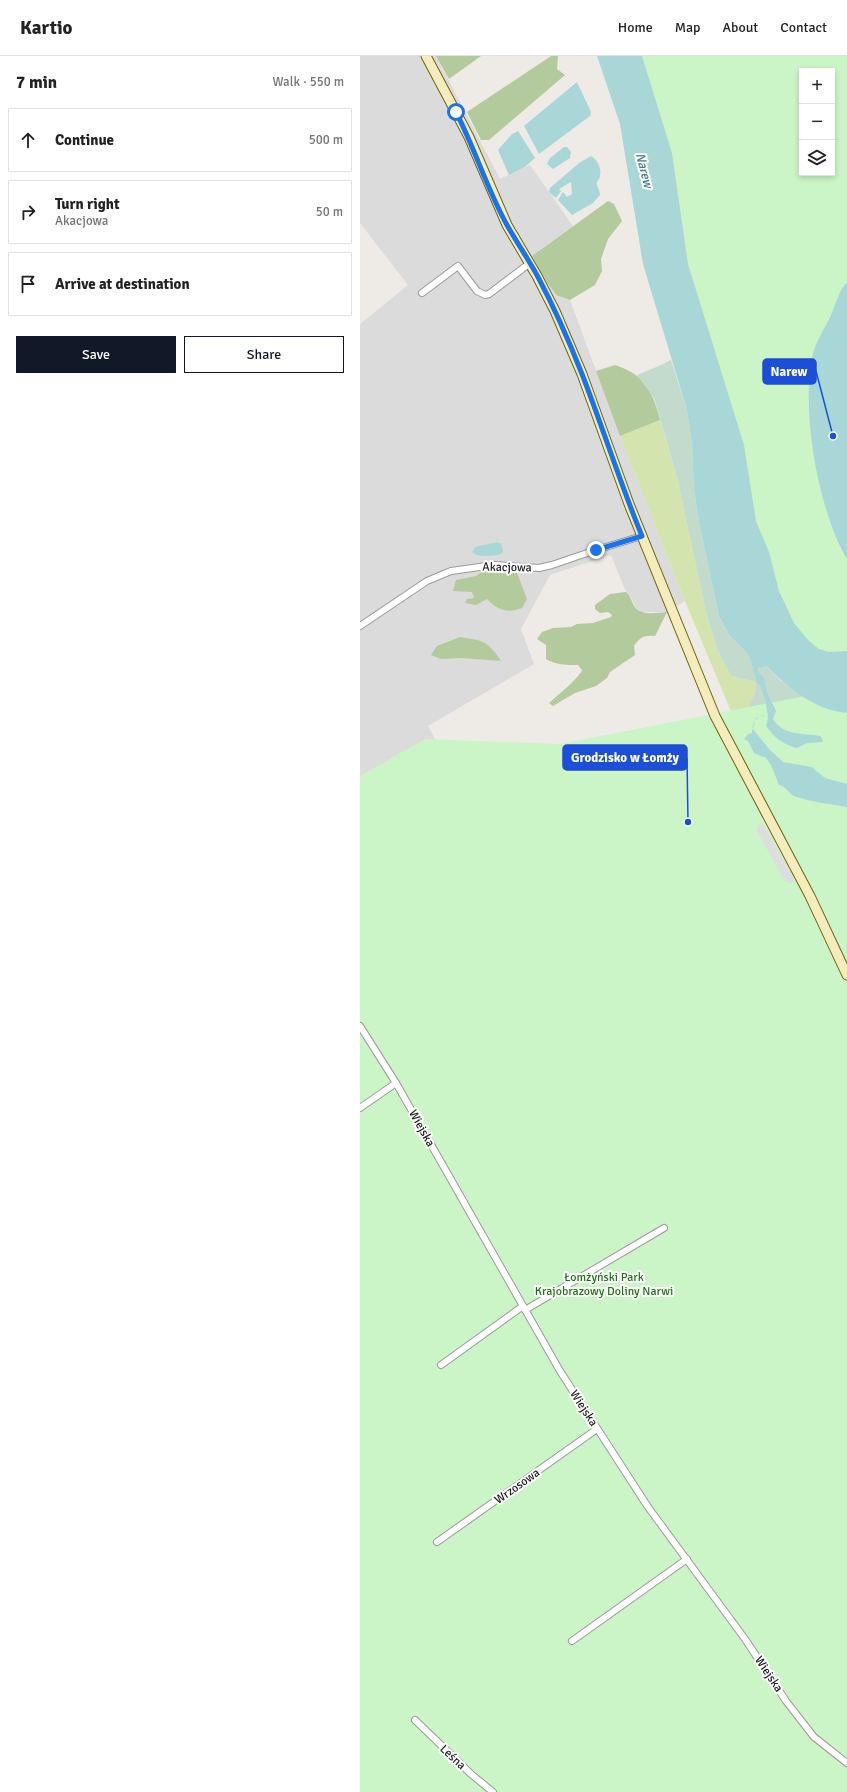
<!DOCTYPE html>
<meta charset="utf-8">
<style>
body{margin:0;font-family:Signika,sans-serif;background:#f6f6f6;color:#222}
.controls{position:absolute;right:12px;top:12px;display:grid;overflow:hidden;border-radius:0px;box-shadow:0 2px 6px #0003}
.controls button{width:36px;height:36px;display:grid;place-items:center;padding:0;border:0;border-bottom:1px solid #e0e0e0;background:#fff;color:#222;font:20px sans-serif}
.stop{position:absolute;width:12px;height:12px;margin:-9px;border:3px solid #1a73e8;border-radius:50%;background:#fff}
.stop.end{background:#1a73e8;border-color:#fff;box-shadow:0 1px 4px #0008}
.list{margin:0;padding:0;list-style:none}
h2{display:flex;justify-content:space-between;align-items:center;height:52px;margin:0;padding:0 16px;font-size:17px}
h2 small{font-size:13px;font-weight:400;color:#767676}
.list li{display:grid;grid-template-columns:26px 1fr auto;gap:12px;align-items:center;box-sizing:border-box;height:64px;margin:0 8px 8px;padding:0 8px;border:1px solid #e0e0e0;border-radius:0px}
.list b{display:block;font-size:15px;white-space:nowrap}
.list p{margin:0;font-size:13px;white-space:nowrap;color:#767676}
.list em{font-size:13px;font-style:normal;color:#767676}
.actions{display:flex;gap:8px;padding:12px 16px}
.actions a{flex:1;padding:9px 0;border:1px solid #111827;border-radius:0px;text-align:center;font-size:14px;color:#111827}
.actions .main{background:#111827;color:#fff}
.icon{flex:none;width:22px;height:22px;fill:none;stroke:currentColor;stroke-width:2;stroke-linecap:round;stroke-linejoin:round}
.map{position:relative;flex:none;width:487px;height:1736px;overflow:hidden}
header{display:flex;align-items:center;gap:24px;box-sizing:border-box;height:56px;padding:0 20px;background:#fff;border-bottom:1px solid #e0e0e0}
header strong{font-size:19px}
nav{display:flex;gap:22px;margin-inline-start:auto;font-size:14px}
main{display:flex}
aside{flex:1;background:#fff}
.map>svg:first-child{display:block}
.residential{fill:#dcdbdb}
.grass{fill:#d4e4af}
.forest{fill:#b3ca9d}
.wetland{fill:#c3dbcc}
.park{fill:#cbf5c6;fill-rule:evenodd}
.parking{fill:#dedede}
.water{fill:#a9d7d8}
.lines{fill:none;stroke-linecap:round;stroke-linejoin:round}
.street-casing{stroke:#9b9b9b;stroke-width:8}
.secondary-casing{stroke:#6d650e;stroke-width:11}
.street{stroke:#fff;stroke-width:6}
.secondary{stroke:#f4ecbd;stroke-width:9}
.route{stroke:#1a73e8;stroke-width:5}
.labels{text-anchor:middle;stroke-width:4;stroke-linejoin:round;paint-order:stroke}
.street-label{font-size:12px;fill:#1e1e1e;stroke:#fff}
.park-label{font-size:12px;fill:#1f7414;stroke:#fff}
.water-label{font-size:13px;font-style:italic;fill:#487a90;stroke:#fff}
.leader{fill:none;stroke:#1d4ed8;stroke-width:1.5}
.callout-dot{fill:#1d4ed8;stroke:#fff;stroke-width:1.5}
.callout{fill:#1d4ed8;stroke:#1d4ed8;stroke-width:1.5}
.callout-label{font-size:13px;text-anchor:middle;font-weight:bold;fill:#fff}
</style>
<header>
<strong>Kartio</strong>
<nav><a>Home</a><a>Map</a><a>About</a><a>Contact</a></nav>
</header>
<main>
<aside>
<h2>7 min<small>Walk · 550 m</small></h2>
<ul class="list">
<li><svg class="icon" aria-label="ahead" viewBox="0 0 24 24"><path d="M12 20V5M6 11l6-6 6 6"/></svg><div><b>Continue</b></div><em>500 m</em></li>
<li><svg class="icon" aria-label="right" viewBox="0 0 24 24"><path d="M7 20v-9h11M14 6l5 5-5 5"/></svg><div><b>Turn right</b><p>Akacjowa</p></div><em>50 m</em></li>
<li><svg class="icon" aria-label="arrive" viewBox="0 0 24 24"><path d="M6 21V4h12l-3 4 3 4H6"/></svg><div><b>Arrive at destination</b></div></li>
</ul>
<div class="actions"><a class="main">Save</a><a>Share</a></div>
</aside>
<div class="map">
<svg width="487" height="1736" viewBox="0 0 487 1736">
<rect width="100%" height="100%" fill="#eeeae5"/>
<polygon class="residential" points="0,0 76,0 140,123 170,109 213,170 172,200 195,239 210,244 260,380 325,545 307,556 281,556 275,551 271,541 266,536 251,499 190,519 161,573 174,608 68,670 85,702 0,835 0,268 48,229 0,167"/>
<polygon class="grass" points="300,364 317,421 346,556 357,593 371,620 396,626 395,637 386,657 373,660 325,545 260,380"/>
<g class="forest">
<polygon points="76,0 121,0 89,23"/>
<polygon points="191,0 198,0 197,13 205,19 129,84 121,84 107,56"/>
<polygon points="248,145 254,148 262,165 248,183 241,203 242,215 235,229 210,244 196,239 186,225 172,200"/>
<path d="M255,309C285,319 292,334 300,364L260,380L236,315Z"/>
<path d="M145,512L157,517L167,543L162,552C148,558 137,554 127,543L116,549L105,547L107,543L114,542L112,536L93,535L96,524L116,520L127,513Z"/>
<path d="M266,536C271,541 271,544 274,550C280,560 297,557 307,556L295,580C284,579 280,581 274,590L275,599L250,616L247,622L236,630L215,637L193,650L189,647C196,641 220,621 222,614L218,609C207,609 196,609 186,603V589L177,583L182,576L193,572L211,571L217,568L233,567L251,561L252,559L248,556L240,557L235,553V549L250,538Z"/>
<path d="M100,581C124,585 127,584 141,605L101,602L81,603L71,599L77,590Z"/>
</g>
<polygon class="wetland" points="311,304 327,354 332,388 334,434 339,466 359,560 369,579 385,595 390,602 396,626 400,630 406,648 413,648 408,638 404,621 397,616 399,611 406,610 420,624 453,647 386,657 395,637 396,626 371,620 357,593 346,556 317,421 294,342 277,319 299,310"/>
<path class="park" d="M241,0H487V1736H0V720L65,683L200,688L445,640L380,571L300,103ZM442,15H472V117H442Z"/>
<polygon class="parking" points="403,767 435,825 430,828 428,825 425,826 397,775 398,769"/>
<g class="water">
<path d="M237,0H282L312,97L328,208L384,389L396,465L409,496L419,535L434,567L448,584L459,593L469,596L487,595V657C454,654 429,632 406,610L398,612V616L404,621L408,638L416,655L413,663C423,680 443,677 460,680L462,682L463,686L447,687L437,692C422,688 415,682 406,670L408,662L404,659L396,662L393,673L409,693L423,706L452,711L465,722L487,728V751C470,748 450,746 434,740C428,737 426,730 419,729L411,709L406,702L394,697L388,685L384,683L388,678L392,677C393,668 394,662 403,659C405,659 406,661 408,661L406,648L400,630L396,626L390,602L385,595L369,579L359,560L339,466L334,434L332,388L327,354L283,208L260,68Z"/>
<polygon points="217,26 231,56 230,60 179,98 164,70"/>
<polygon points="158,75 175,102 165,111 149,119 138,94 152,78"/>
<polygon points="204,91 207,91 211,96 210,102 193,113 187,108 190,102"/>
<path d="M231,100C237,103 242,113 240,120C240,122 238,124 237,126C236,131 240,134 240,139L233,147L212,159L198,144L203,136L207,141L212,138L211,126L199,133L201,135L196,142L189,136L190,132L219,107Z"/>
<path d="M487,226V503C458,455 439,349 454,294C458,282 466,270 471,259C476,248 479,234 487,226Z"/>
<path d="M138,486L142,489L143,496L141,498C134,500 117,502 112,496L115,491Z"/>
</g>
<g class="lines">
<defs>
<g id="street">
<polyline points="62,237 98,210 117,235 125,239 129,238 170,207"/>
<polyline points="0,570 67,525 91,515 134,509 179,512 192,509 236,494 282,480"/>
<polyline points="0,970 36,1027 200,1315 288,1451 385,1583 426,1645 454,1681 487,1707"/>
<polyline points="0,1052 36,1027"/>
<polyline points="165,1254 304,1172"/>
<polyline points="81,1309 163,1250"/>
<polyline points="77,1486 237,1373"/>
<polyline points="212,1585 327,1503"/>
<polyline points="55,1664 111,1718 133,1736"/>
</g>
<polyline id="secondary" points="66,0 109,81 147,169 177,220 195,255 222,318 269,448 355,660 450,840 487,919"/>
</defs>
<use href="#street" class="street-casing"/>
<use href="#secondary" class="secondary-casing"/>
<use href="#street" class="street"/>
<use href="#secondary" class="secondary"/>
</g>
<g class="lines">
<path class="route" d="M96,56C115,93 127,133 147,169C157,187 169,204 178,221C195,253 209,285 222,318C243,372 260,427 282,480L236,494"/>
</g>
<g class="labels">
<g class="street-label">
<text transform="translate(147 511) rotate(1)" y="4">Akacjowa</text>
<text transform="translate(62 1072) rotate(61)" y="4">Wiejska</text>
<text transform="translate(224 1352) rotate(57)" y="4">Wiejska</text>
<text transform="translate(157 1430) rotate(-35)" y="4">Wrzosowa</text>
<text transform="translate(409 1618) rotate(56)" y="4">Wiejska</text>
<text transform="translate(93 1701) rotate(43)" y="4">Leśna</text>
</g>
<g class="park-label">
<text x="244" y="1225">Łomżyński Park<tspan x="244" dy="14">Krajobrazowy Doliny Narwi</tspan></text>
</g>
<g class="water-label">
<text transform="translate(285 114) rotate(76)" y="5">Narew</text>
</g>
</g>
<path class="leader" d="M473 380L456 315M328 766L327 702"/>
<g class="callout-dot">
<circle cx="473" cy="380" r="4"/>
<circle cx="328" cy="766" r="4"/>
</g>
<g class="callout">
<rect x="403" y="303" width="53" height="25" rx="4"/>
<rect x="203" y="689" width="124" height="25" rx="4"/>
</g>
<g class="callout-label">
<text x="429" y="320">Narew</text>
<text x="265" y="706">Grodzisko w Łomży</text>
</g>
</svg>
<div class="controls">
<button>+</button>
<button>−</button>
<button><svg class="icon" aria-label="layers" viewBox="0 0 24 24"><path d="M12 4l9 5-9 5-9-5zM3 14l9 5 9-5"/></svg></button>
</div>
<div class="stop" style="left:96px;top:56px"></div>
<div class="stop end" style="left:236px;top:494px"></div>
</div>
</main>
